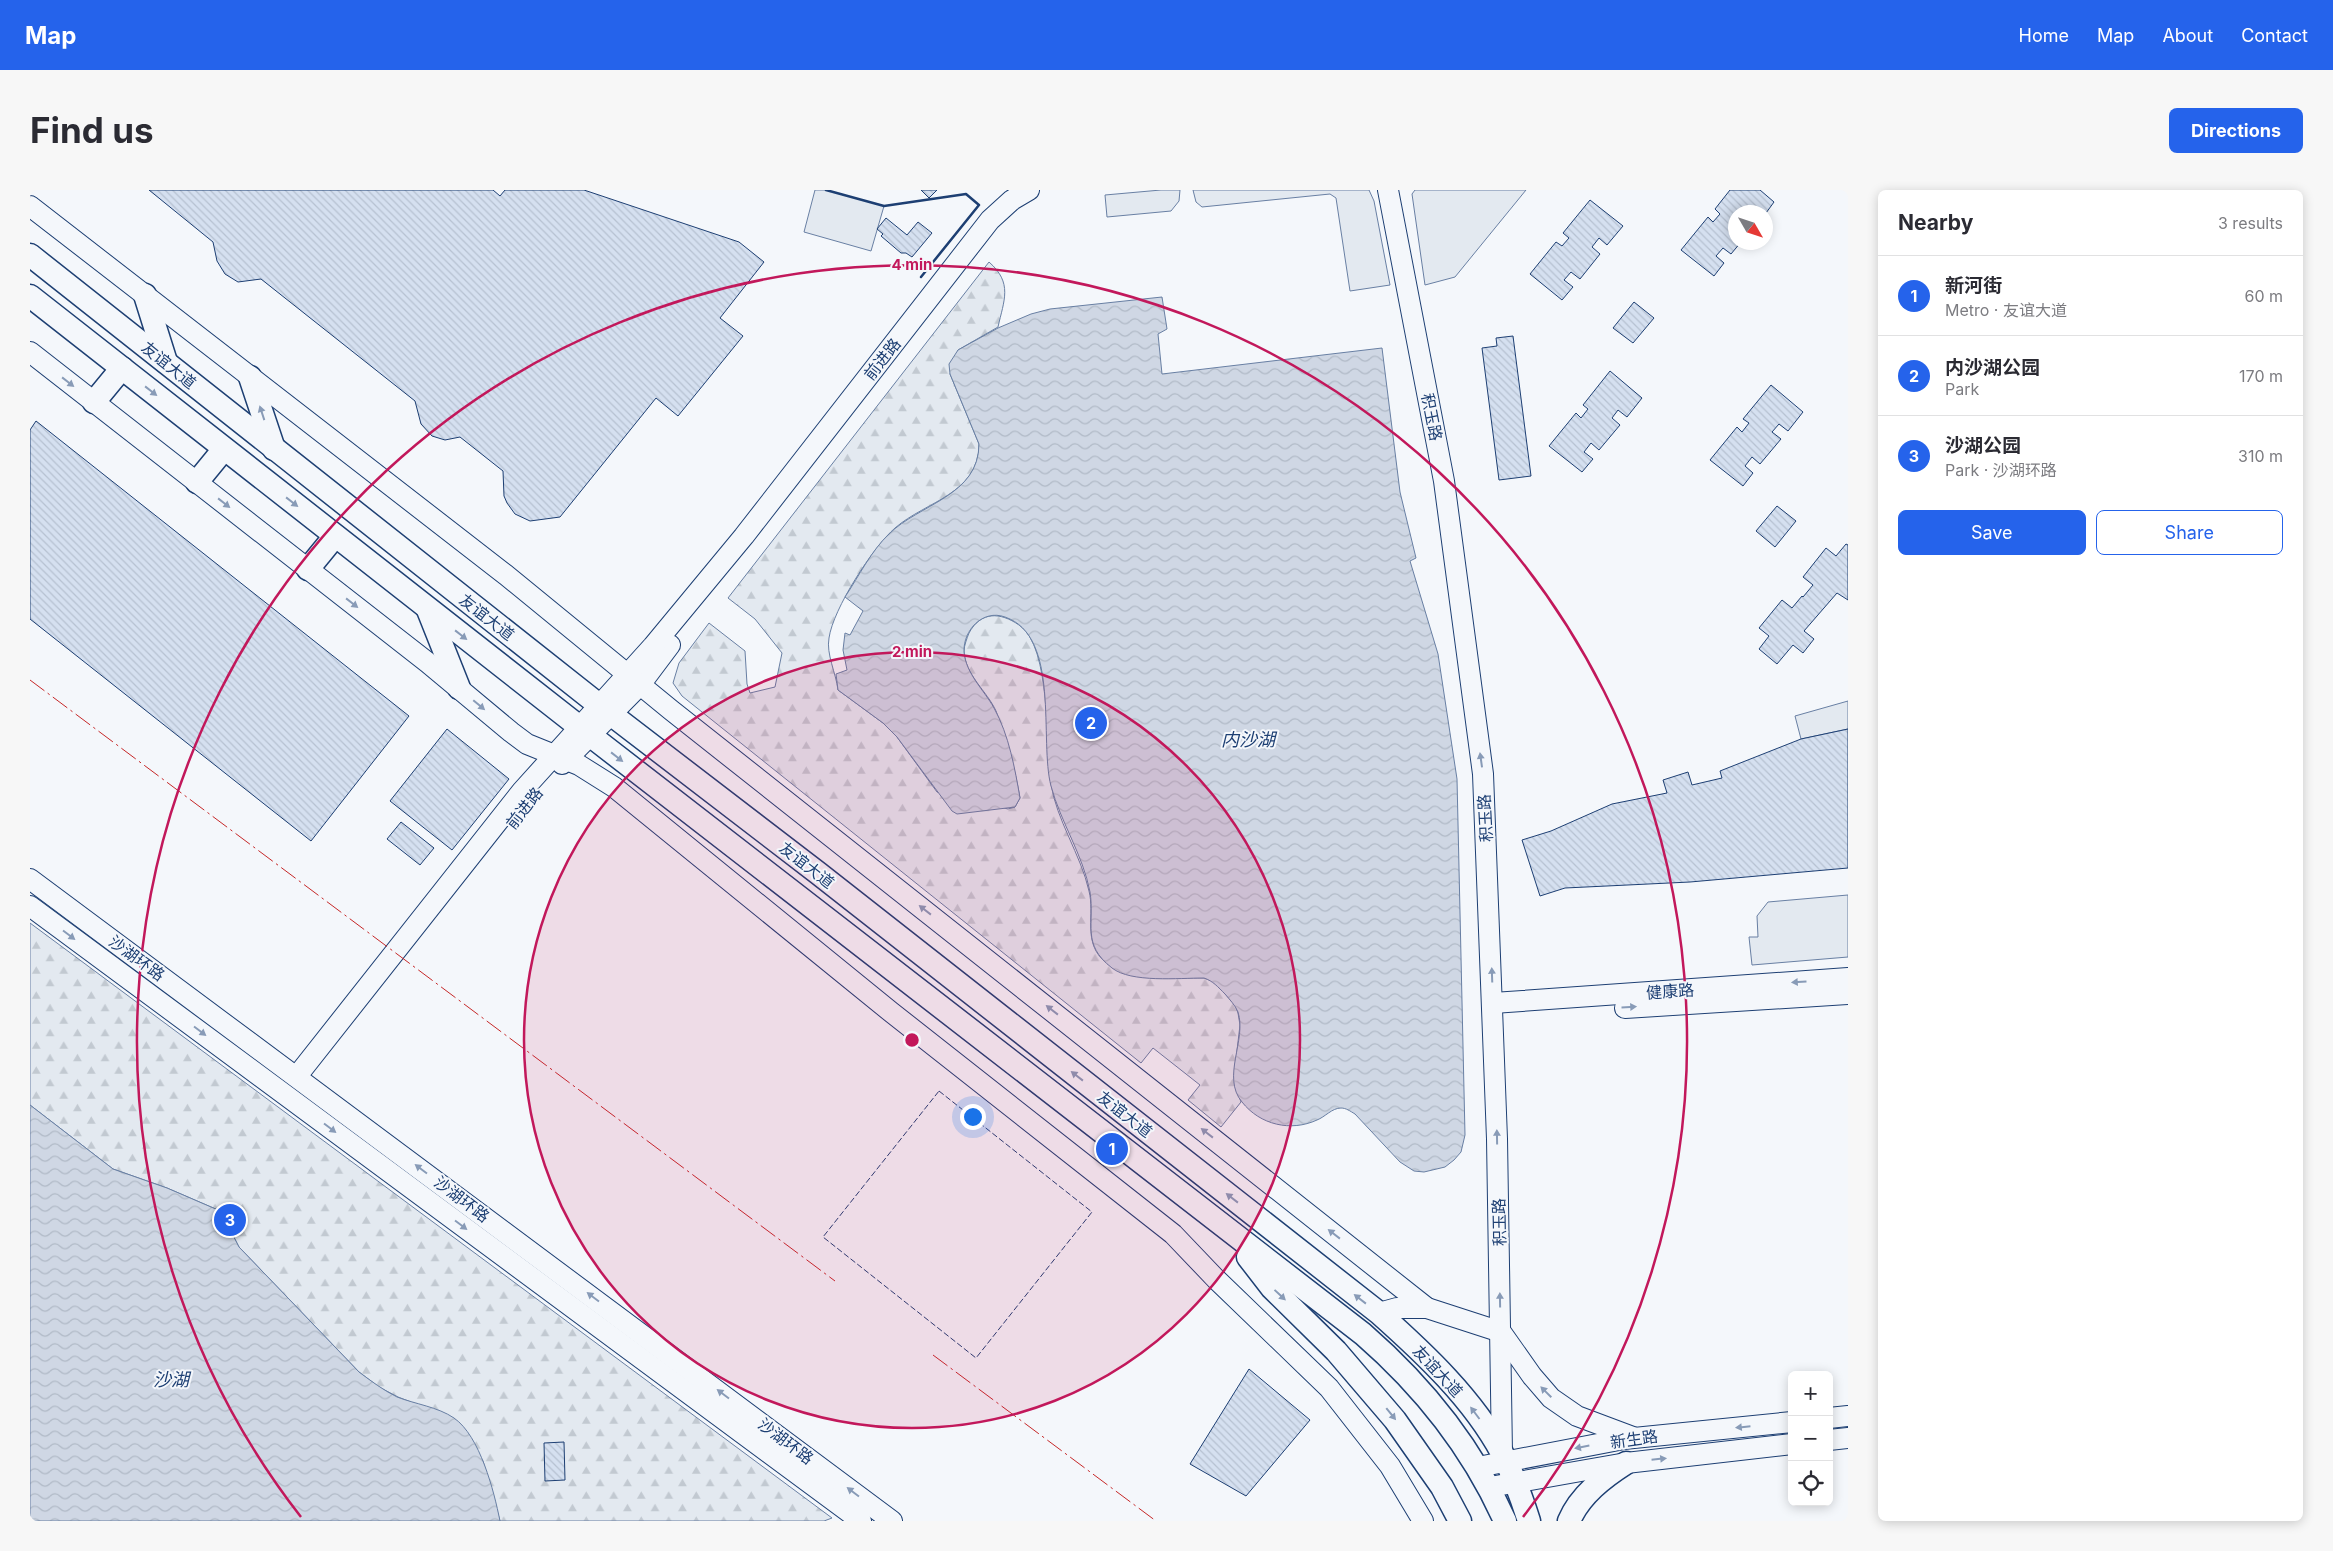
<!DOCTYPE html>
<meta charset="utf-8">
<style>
body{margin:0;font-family:Inter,"Noto Sans SC",sans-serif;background:#f7f7f7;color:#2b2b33}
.controls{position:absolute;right:15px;bottom:15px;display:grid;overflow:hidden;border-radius:8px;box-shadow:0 2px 12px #0003}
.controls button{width:45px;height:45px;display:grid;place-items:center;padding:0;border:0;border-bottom:1px solid #e1e1e2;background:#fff;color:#2b2b33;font:25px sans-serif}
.compass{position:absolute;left:1698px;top:15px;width:45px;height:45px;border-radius:50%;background:#fff;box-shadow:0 2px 12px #0003;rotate:129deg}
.you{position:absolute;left:942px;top:926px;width:18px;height:18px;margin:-12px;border:4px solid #fff;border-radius:50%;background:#1a73e8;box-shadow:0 0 0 8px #1a73e833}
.badge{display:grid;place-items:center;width:32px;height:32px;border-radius:50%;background:#2563eb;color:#fff;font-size:16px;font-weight:700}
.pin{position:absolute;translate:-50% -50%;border:2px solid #fff;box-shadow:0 1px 5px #0006}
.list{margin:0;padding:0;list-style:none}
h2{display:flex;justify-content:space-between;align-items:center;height:65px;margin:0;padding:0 20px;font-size:21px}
h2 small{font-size:16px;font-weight:400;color:#7c7c81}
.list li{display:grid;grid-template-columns:32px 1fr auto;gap:15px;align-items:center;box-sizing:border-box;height:80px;padding:0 20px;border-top:1px solid #e1e1e2}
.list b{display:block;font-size:19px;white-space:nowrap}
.list p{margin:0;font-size:16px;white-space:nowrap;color:#7c7c81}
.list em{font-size:16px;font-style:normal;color:#7c7c81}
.actions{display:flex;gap:10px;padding:15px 20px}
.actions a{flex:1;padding:11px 0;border:1px solid #2563eb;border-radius:8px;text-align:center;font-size:18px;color:#2563eb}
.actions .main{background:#2563eb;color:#fff}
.icon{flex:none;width:28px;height:28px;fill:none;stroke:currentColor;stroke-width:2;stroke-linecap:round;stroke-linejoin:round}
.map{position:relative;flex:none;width:1818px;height:1331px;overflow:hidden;border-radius:8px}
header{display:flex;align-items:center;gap:30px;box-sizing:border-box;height:70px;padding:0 25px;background:#2563eb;color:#fff}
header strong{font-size:24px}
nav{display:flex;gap:28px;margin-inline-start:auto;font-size:18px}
.intro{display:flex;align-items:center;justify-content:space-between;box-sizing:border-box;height:120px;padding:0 30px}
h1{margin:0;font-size:35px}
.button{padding:12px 22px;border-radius:8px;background:#2563eb;color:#fff;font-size:18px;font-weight:700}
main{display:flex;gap:30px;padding:0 30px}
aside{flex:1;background:#fff;border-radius:8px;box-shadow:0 2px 12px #0003}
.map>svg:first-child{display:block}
.green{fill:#e3e9f0;stroke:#687fa3}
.forest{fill:url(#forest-firs);stroke:#687fa3}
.water{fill:url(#water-waves);stroke:#687fa3}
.building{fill:url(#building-back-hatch);stroke:#1d3f73}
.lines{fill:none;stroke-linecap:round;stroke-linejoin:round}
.secondary-casing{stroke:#1d3f73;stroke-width:22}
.primary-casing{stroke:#1d3f73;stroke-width:25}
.secondary{stroke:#f4f7fb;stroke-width:20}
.primary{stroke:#f4f7fb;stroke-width:22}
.fence{stroke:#1d3f73;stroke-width:1;stroke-dasharray:6 2.5;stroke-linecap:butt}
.wall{stroke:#1d3f73;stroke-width:2.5}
.power{stroke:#c62828;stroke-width:1;stroke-dasharray:18 4 2.5 4;stroke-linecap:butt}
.oneway{fill:#889bb7}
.ring{fill:none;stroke:#c2185b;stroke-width:2.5}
.labels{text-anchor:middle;stroke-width:4;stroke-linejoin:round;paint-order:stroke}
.street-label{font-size:16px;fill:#1d3f73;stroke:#f4f7fb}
.water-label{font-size:18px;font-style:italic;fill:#1d3f73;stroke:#f4f7fb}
.centre{fill:#c2185b;stroke:#f4f7fb;stroke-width:2.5}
.ring-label{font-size:15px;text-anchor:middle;font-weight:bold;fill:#c2185b;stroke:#f4f7fb;stroke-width:4;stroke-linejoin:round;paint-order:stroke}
</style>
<header>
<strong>Map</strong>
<nav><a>Home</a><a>Map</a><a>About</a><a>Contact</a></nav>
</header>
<div class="intro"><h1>Find us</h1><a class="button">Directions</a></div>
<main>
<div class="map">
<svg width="1818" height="1331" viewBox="0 0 1818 1331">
<defs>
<pattern id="forest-firs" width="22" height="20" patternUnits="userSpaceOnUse" patternTransform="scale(1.25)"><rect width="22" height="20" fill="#e3e9f0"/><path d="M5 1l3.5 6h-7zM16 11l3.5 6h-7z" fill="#c2c9d1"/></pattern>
<pattern id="water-waves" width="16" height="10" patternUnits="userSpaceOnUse" patternTransform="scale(1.25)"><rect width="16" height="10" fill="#cfd7e4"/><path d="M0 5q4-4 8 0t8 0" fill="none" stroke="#b1bac7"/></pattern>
<pattern id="building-back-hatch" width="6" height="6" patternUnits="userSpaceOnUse" patternTransform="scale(1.25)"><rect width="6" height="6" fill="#d5e0f0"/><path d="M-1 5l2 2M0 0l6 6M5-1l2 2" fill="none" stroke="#b6c1d1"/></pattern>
</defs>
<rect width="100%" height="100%" fill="#f4f7fb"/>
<g class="green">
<polygon points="785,0 796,0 854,16 841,61 774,42"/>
<polygon points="1131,0 1150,0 1149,11 1141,21 1077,27 1075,5"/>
<polygon points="1163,0 1339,0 1344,11 1360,95 1320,101 1306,8 1300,4 1172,17 1166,12"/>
<polygon points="1385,0 1496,0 1425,87 1395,95 1382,4"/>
<polygon points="1818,511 1818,539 1771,549 1765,526"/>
<polygon points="1818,705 1818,767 1722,775 1719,747 1728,747 1727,726 1738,712"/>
</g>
<g class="forest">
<path d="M959,72C983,93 974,110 968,137L928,160L920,184L949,254C949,304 896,311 865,338C843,357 803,419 799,448C796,464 806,483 808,500L853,533L867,547L907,602L978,619L985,617L990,608C985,579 977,549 966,521C957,501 935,485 934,461C934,456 937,448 939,443C951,421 970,422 989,435C1022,457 1015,557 1021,594C1026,629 1051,665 1059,701C1065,724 1053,751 1073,770C1099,794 1140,787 1174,788L1182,791L1188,796L1205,815L1208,823L1210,835L1204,886L1206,898L1211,912L1191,937L1158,910L1170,895L1123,858L1111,873L652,506L643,493L649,473L679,433L715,461L717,494L720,503L745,497L752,463L725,429L698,408Z"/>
<polygon points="0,733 802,1328 794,1331 470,1331 453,1271 425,1229 368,1207 349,1197 329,1182 209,1057 193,1026 188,1020 137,998 83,979 0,915"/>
</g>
<g class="water">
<path d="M1132,107L1137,139L1128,144L1132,184L1352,158L1370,302L1386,368L1380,371L1408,464L1427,589L1435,945L1431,962L1424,970L1415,977L1394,982L1384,981L1370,972L1325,924C1320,921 1316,918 1311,918C1302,918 1295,927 1287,930C1261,942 1230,935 1212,912C1191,887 1217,850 1208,822C1205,815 1200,810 1195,804C1188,797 1183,791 1174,788C1149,788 1101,793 1082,778C1051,754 1065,734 1060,702C1053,665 1031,633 1021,596C1009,551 1031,446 975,427C953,419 933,440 934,462C936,484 954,500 964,518C979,545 985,579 990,608L985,617L927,624L922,621L867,547L853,533L808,500L806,484L817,480L813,460L815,443L820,445L833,421L815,407C829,386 841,361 859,344C889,314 949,306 949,254L920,184L919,174L928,160L968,138L1001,124L1020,119Z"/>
<path d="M0,915L83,979L137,998L188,1020L193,1026L209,1057L329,1182C341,1191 353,1200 367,1207C385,1214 408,1217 424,1228C450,1246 464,1301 470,1331H0Z"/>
</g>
<g class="building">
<polygon points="119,0 463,0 470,6 475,0 554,0 709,52 734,72 690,128 713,146 648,226 626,208 530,327 500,331 485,324 477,313 474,306 473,281 430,247 415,250 402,246 391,234 385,211 231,89 208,92 195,84 187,71 183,52"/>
<polygon points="891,0 907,0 899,8"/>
<polygon points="1700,0 1730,0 1744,12 1736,23 1706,22 1706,52 1711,52 1701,64 1693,58 1686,66 1694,73 1684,86 1651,60 1678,27 1683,32 1690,24 1685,19"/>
<polygon points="1560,10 1593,36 1577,55 1569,48 1562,57 1570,64 1550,89 1541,82 1534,90 1543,97 1532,110 1500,84 1526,52 1532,56 1539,48 1533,43"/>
<polygon points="856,28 877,45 888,32 902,43 882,67 876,63 871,63 851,46 853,44 847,39"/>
<polygon points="1604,112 1624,128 1603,153 1583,138"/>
<polygon points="1483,146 1501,286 1469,290 1452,158 1467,156 1466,148"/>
<polygon points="1580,181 1612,208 1597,227 1588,220 1582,228 1590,235 1569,260 1561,253 1554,262 1563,269 1552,282 1519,256 1546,223 1551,228 1558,219 1553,215"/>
<polygon points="1741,195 1773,222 1758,241 1749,234 1742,242 1751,249 1730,274 1722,267 1715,276 1723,283 1713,296 1680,270 1707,237 1712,242 1719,233 1713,229"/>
<polygon points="6,231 379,526 281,651 0,429 0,240"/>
<polygon points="1747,316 1766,331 1745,357 1726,341"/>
<polygon points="1816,354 1818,355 1818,410 1807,403 1774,441 1784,449 1773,463 1763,455 1747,474 1729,459 1739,446 1729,438 1752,410 1762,418 1772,406 1773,407 1783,395 1773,387 1796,358 1806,366"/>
<polygon points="417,539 479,589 422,660 360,611"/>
<polygon points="1818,539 1818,678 1660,692 1535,698 1510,706 1492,650 1521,641 1582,614 1637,603 1633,590 1658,582 1662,595 1692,588 1690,581 1771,549"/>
<polygon points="371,632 404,658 390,675 357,649"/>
<polygon points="1219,1179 1280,1230 1216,1306 1160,1274"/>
<polygon points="534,1252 535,1290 515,1291 514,1253"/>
</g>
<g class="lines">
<defs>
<g id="secondary">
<polyline points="1358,0 1414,291 1453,584 1467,949 1472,1263"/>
<polyline points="0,16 476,385 641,520 1397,1118"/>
<polyline points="0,162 397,472 481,542 497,554 549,575 584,597 861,822 1143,1044 1186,1089 1299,1198 1360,1276 1393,1331"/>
<polyline points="532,574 610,495 640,455"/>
<polyline points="0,689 862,1331"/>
<polyline points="0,716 831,1331"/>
<polyline points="1463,813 1818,788"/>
<polyline points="1595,818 1818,804"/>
<polyline points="267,886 492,601 623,456 714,346 960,30 982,10 999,0"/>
<polyline points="1349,1123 1367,1118 1397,1118 1471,1142 1502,1186 1521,1208 1547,1226 1603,1247"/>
<polyline points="1799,1228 1818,1226"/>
<polyline points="1799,1250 1818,1248"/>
<polyline points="1448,1277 1594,1249 1762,1232"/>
<polyline points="1460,1297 1596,1273 1762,1254"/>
</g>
<g id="primary">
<path d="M0,65L569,515L788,683L1349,1123C1395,1164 1443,1209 1472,1263C1483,1284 1492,1309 1499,1331"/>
<polyline points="115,105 136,172"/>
<path d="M0,106L561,546L1333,1144C1394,1197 1442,1257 1475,1331"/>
<polyline points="220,187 244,259"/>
<polyline points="64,212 92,178"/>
<polyline points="167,292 194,259"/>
<polyline points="278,379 305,346"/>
<polyline points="398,420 429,498"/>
<polyline points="1218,1067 1242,1098 1306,1161 1365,1230 1412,1297 1430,1331"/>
<path d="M1539,1331C1550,1305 1574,1287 1596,1273"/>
</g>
</defs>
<use href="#secondary" class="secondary-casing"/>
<use href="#primary" class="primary-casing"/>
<use href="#secondary" class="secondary"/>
<use href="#primary" class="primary"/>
<polygon class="fence" points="909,901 1062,1022 946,1168 793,1047"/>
<polyline class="wall" points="796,0 854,16 936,4 949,15 891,87"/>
<g class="power">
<polyline points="0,490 805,1091"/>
<polyline points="903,1165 1126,1331"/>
</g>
</g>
<defs><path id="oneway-solid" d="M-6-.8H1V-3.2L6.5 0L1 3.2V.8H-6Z" transform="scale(1.25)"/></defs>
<g class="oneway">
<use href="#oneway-solid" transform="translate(38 192) rotate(38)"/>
<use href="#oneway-solid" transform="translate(121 201) rotate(38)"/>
<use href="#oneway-solid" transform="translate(232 223) rotate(-108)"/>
<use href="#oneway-solid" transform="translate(262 312) rotate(38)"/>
<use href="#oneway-solid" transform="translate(194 313) rotate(38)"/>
<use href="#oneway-solid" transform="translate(322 413) rotate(38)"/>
<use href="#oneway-solid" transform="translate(431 445) rotate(38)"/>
<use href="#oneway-solid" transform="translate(449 515) rotate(40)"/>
<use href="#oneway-solid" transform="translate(587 567) rotate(38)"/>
<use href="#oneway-solid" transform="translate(1451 570) rotate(-98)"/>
<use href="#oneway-solid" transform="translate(895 720) rotate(-142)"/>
<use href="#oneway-solid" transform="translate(39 745) rotate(37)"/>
<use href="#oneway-solid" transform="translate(1462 785) rotate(-92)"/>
<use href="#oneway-solid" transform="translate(1769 792) rotate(176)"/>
<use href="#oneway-solid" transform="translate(1599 817) rotate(-3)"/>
<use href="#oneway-solid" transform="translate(1022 820) rotate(-142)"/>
<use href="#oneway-solid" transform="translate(170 841) rotate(37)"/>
<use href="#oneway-solid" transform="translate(1047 886) rotate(-142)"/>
<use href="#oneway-solid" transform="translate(300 938) rotate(37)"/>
<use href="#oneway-solid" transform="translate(1177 943) rotate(-142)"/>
<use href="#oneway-solid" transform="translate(1467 947) rotate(-91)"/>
<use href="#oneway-solid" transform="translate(391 979) rotate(-143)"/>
<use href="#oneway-solid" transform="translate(1202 1008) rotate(-142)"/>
<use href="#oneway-solid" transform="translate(431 1035) rotate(37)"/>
<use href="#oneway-solid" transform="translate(1304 1044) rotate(-142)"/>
<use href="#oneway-solid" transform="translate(1250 1105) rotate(43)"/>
<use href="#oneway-solid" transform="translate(563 1107) rotate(-143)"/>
<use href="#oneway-solid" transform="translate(1330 1109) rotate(-142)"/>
<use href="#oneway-solid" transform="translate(1470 1110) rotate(-91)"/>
<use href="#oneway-solid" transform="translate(1516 1202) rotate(-135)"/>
<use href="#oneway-solid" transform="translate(693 1204) rotate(-143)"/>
<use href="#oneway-solid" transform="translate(1445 1223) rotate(-127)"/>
<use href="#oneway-solid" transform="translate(1361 1224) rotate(51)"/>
<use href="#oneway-solid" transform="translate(1713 1237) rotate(174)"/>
<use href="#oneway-solid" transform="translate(1552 1257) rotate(169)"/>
<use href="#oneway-solid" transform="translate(1629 1269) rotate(-6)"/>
<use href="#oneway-solid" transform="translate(823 1302) rotate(-143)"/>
</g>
<circle cx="882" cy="850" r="388" fill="#c2185b" fill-opacity=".12"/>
<g class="ring">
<circle cx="882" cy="850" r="388"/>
<path d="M271 1327A775 775 0 1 1 1493 1327"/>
</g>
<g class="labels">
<g class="street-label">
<text transform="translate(852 169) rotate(-52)" y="6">前进路</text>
<text transform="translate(139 175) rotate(39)" y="6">友谊大道</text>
<text transform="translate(1402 227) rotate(79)" y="6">积玉路</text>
<text transform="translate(457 427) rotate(38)" y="6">友谊大道</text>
<text transform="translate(494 618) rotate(-52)" y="6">前进路</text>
<text transform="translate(1455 628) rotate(-93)" y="6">积玉路</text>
<text transform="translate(777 675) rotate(38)" y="6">友谊大道</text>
<text transform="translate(107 768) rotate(36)" y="6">沙湖环路</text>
<text transform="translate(1640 801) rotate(-4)" y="6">健康路</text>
<text transform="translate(1095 924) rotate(38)" y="6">友谊大道</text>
<text transform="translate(432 1009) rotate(37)" y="6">沙湖环路</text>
<text transform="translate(1469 1032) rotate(-91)" y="6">积玉路</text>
<text transform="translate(1408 1181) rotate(47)" y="6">友谊大道</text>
<text transform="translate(1604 1249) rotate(-8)" y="6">新生路</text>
<text transform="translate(756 1251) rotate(37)" y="6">沙湖环路</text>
</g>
<g class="water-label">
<text x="1218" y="556">内沙湖</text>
<text x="141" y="1196">沙湖</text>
</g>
</g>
<circle cx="882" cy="850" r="8" class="centre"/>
<g class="ring-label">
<text x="882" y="80">4 min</text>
<text x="882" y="467">2 min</text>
</g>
</svg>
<div class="controls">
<button>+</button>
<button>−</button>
<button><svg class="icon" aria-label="locate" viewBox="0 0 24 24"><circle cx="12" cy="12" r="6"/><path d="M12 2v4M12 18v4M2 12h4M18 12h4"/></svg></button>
</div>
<svg class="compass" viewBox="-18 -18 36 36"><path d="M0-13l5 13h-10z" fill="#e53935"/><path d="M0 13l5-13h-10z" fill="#7c7c81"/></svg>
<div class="you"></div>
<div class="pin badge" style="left:1082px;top:959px">1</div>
<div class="pin badge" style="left:1061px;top:533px">2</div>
<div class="pin badge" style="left:200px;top:1030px">3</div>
</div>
<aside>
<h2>Nearby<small>3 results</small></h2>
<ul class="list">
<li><span class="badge">1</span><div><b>新河街</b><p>Metro · 友谊大道</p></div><em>60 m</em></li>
<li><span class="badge">2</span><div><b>内沙湖公园</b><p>Park</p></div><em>170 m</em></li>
<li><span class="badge">3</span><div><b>沙湖公园</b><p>Park · 沙湖环路</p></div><em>310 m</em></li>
</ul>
<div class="actions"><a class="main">Save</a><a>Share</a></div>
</aside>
</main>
